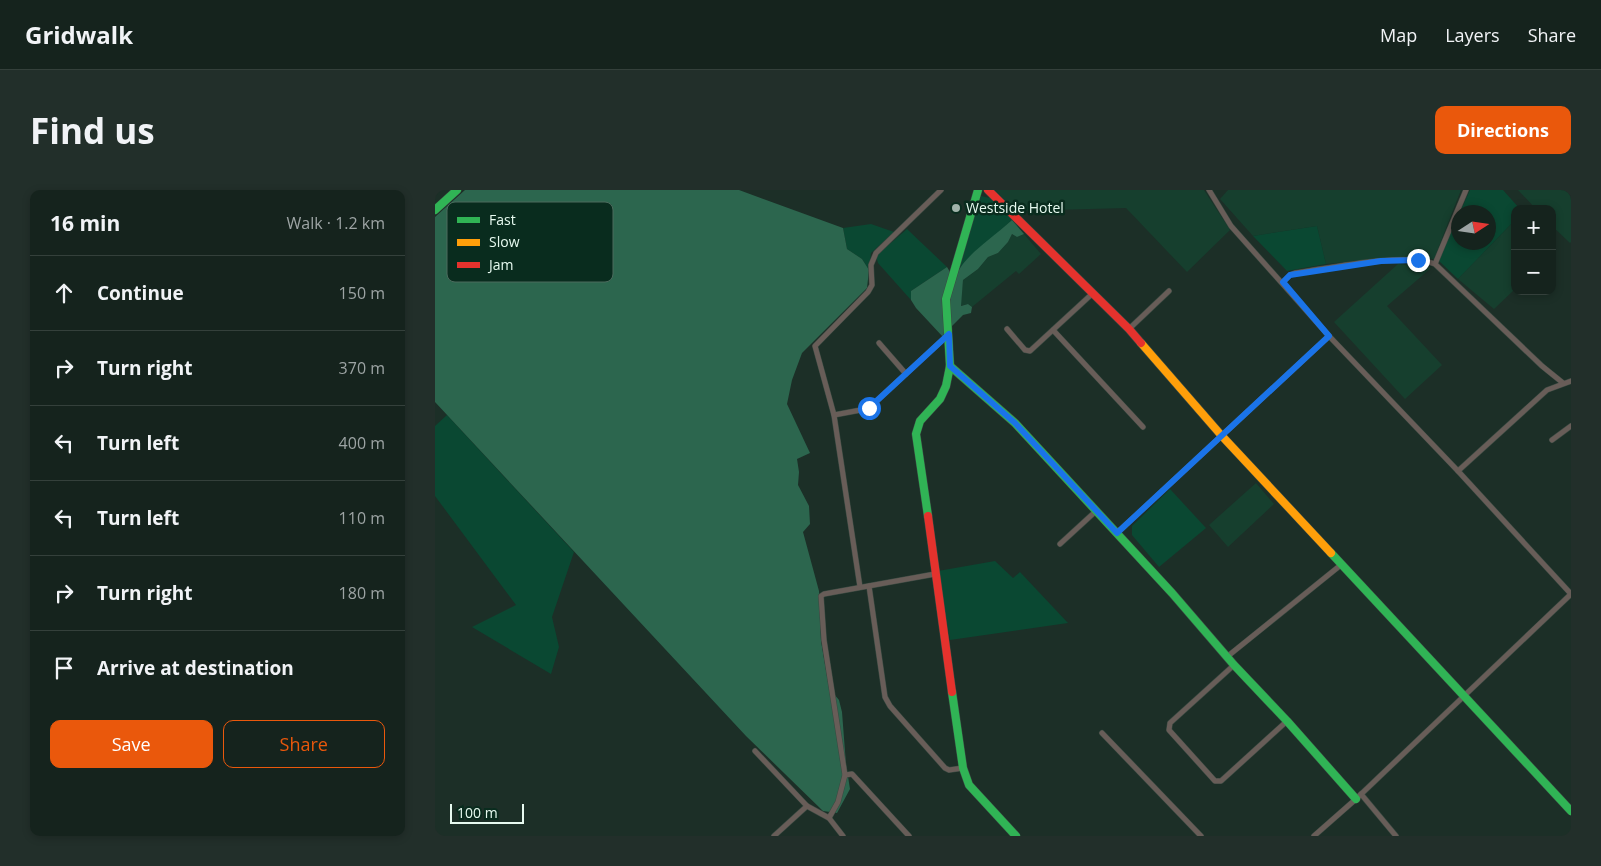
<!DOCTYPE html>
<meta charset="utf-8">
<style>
body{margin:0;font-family:"Open Sans",sans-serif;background:#222f2a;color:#f1f3f6}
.controls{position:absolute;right:15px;top:15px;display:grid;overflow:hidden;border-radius:10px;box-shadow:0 2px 8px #0003}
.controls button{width:45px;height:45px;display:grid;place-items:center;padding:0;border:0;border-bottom:1px solid #34403b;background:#15231d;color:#f1f3f6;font:25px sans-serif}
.compass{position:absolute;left:1016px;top:15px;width:45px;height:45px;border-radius:50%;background:#15231d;box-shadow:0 2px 8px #0003;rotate:78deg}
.scale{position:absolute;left:15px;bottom:12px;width:74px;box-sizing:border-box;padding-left:5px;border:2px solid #e7faf0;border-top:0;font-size:14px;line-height:18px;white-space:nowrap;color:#e7faf0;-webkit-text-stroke:4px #092c1e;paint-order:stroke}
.stop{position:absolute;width:15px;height:15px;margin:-11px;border:4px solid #1a73e8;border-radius:50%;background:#fff}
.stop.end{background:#1a73e8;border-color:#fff;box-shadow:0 1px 5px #0008}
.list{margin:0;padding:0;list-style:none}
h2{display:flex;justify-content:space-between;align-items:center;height:65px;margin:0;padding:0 20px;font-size:21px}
h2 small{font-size:16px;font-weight:400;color:#9da4a4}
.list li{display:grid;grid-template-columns:32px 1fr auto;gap:15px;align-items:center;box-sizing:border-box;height:75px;padding:0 20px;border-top:1px solid #34403b}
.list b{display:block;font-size:19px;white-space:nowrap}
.list em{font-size:16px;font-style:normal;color:#9da4a4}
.actions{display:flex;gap:10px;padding:15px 20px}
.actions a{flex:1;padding:11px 0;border:1px solid #ea580c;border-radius:10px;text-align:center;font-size:18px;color:#ea580c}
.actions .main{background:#ea580c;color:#fff}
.icon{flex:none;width:28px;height:28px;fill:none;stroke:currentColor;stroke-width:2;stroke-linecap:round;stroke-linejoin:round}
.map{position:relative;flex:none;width:1136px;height:646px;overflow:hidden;border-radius:10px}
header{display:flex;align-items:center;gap:30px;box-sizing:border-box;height:70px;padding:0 25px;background:#15231d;border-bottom:1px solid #34403b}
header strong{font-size:24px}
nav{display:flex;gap:28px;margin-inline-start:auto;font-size:18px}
.intro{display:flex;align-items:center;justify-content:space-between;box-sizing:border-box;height:120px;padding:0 30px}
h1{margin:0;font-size:35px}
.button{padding:12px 22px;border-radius:10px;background:#ea580c;color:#fff;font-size:18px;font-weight:700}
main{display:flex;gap:30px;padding:0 30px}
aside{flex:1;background:#15231d;border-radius:10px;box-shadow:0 2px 8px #0003}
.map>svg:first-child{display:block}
.built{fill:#163f2e}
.green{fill:#0a4832}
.forest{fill:#2c664e}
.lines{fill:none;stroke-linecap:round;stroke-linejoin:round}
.street-casing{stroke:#3a4a42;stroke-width:6}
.fast-casing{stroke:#3a4a42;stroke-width:9}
.slow-casing{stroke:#3a4a42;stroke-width:9}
.jam-casing{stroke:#3a4a42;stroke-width:9}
.street{stroke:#685d58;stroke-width:5}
.fast{stroke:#30b455;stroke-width:8}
.slow{stroke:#ff9f0a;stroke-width:8}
.jam{stroke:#e5322d;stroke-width:8}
.route{stroke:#1a73e8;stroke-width:6}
.poi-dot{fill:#a0b3aa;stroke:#092c1e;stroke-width:2}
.labels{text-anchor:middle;stroke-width:5;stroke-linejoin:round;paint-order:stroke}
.poi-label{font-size:14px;fill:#e7faf0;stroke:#092c1e;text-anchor:start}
.key{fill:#092c1e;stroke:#4c6a5d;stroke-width:1}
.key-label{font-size:14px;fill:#e7faf0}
</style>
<header>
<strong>Gridwalk</strong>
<nav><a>Map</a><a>Layers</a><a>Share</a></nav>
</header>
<div class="intro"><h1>Find us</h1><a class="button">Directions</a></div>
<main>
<aside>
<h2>16 min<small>Walk · 1.2 km</small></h2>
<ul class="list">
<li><svg class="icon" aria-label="ahead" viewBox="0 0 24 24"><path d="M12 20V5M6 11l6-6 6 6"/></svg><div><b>Continue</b></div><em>150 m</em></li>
<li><svg class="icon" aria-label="right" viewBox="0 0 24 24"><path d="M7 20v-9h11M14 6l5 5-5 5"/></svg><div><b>Turn right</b></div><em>370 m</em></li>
<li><svg class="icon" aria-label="left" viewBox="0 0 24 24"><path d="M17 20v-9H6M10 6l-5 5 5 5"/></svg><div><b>Turn left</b></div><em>400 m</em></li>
<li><svg class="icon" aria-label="left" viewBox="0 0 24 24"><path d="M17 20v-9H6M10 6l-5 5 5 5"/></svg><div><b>Turn left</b></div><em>110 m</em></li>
<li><svg class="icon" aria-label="right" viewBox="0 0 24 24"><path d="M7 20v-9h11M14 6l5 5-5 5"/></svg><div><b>Turn right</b></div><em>180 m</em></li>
<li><svg class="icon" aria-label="arrive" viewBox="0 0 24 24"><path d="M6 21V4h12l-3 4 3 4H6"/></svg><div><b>Arrive at destination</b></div></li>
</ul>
<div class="actions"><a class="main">Save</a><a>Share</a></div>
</aside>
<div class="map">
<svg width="1136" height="646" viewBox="0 0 1136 646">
<rect width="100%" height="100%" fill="#1c2f27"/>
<g class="built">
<polygon points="560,0 769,0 795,40 752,82 691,18 580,21"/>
<polygon points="793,0 1026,0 999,69 920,71 891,74 882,36 818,46 785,9"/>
<polygon points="1083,0 1136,0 1136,52 1135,53 1117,36 1117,19 1101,19"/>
<polygon points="1080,30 1080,99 1059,119 1023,89"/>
<polygon points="577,44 582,47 589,44 606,64 584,84 581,81 537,117 533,114 525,116 528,90 543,79 553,67 563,63 573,52"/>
<polygon points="963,74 992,76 996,78 952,116 1007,175 970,209 899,132"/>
<polygon points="821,293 839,314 793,357 774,335"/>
</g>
<g class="green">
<polygon points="1035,0 1068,0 1085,19 1080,19 1080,30 1023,89 1004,71 1023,26 1024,52 1054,52 1054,22 1025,22"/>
<polygon points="546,6 555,8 577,30 522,81"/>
<polygon points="436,34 459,42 436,63 434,80 427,69 412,59 408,38"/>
<polygon points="882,36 891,74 852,81 818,46"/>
<polygon points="472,39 512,77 476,101 476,110 443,73 441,66"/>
<polygon points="12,225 139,362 117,427 124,457 116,484 37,437 81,415 0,306 0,236"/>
<polygon points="735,299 771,338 724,377 697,345 697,336"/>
<polygon points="560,371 578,388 585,382 633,433 515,450 503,381"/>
</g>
<g class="forest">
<polygon points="30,0 304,0 408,38 412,59 427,69 434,80 432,98 367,163 357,190 352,214 375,263 362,269 364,282 363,295 374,316 375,334 368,342 384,401 386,451 394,498 404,510 407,522 411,574 415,599 402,623 388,621 311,546 0,212 0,27"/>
<path d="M577,30L589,44L582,47L577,44L573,52L563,63L553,67L543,79L528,90L526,116L533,114L537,117L536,123L528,125L517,136C507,75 538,65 577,30Z"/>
<polygon points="512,77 515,82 507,111 512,143 508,147 481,118 476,110 476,101"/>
</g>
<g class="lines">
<defs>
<g id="street">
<polyline points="774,0 796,36 894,146 1023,281"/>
<polyline points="1000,74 1031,0"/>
<path d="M848,92L855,85L860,83C895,78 970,62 1000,74L1107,176L1128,193"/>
<polyline points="572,139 590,160 595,161 658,103"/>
<polyline points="694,139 734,101"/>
<polyline points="618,140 708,237"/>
<polyline points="444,153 471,184"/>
<polyline points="399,225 431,219 436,216 514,144"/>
<polyline points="1117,250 1136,236"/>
<polyline points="682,343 894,146"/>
<polyline points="625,354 661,321"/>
<polyline points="434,396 450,507 455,516 510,578 514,580 528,578"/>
<polyline points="425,397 399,225 380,156 433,102 437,95 436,75 441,63 506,0"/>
<polyline points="1136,404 1023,281 1112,200 1136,191"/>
<polyline points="793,466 907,374"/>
<polyline points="799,475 735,533 734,540 780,591 786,591 852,531"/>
<polyline points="667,543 766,646"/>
<polyline points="320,561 372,616 394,628 408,646"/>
<polyline points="410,585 417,584 474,646"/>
<polyline points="926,604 961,646"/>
<polyline points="394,628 403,612 410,585 389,450 386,406 389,404 500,384"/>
<polyline points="339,646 372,616"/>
<polyline points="879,646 921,609 1136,404"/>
</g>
<g id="fast">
<polyline points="0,20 22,0"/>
<polyline points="515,176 580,233 737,403 799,475 852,531 921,609"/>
<polyline points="493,326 481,244 485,231 505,209 511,196 515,176 511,109 543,0"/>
<polyline points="896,363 1136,621"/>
<polyline points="517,502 528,578 534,595 581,646"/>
</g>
<polyline id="slow" points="706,153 786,245 896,363"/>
<g id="jam">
<polyline points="553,0 694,139 706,153"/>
<polyline points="493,326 517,502"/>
</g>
</defs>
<use href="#street" class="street-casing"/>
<use href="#fast" class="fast-casing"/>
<use href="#slow" class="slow-casing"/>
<use href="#jam" class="jam-casing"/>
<use href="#street" class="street"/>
<use href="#fast" class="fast"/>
<use href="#slow" class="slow"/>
<use href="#jam" class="jam"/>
</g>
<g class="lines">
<polyline class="route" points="434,218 514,144 515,176 580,233 682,343 894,146 848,92 855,85 946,71 983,70"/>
</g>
<circle class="poi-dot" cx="521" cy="18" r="5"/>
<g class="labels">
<g class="poi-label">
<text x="531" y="23">Westside Hotel</text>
</g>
</g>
<rect x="12" y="12" width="166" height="80" rx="8" class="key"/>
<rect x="22" y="27" width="23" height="6" fill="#30b455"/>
<rect x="22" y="49" width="23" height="7" fill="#ff9f0a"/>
<rect x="22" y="72" width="23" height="6" fill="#e5322d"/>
<g class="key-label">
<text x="54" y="35">Fast</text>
<text x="54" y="57">Slow</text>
<text x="54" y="80">Jam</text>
</g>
</svg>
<div class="controls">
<button>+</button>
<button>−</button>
</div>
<svg class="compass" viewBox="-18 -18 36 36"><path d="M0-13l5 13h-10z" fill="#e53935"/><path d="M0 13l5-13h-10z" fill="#9da4a4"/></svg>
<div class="scale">100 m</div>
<div class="stop" style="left:434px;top:218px"></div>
<div class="stop end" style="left:983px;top:70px"></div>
</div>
</main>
